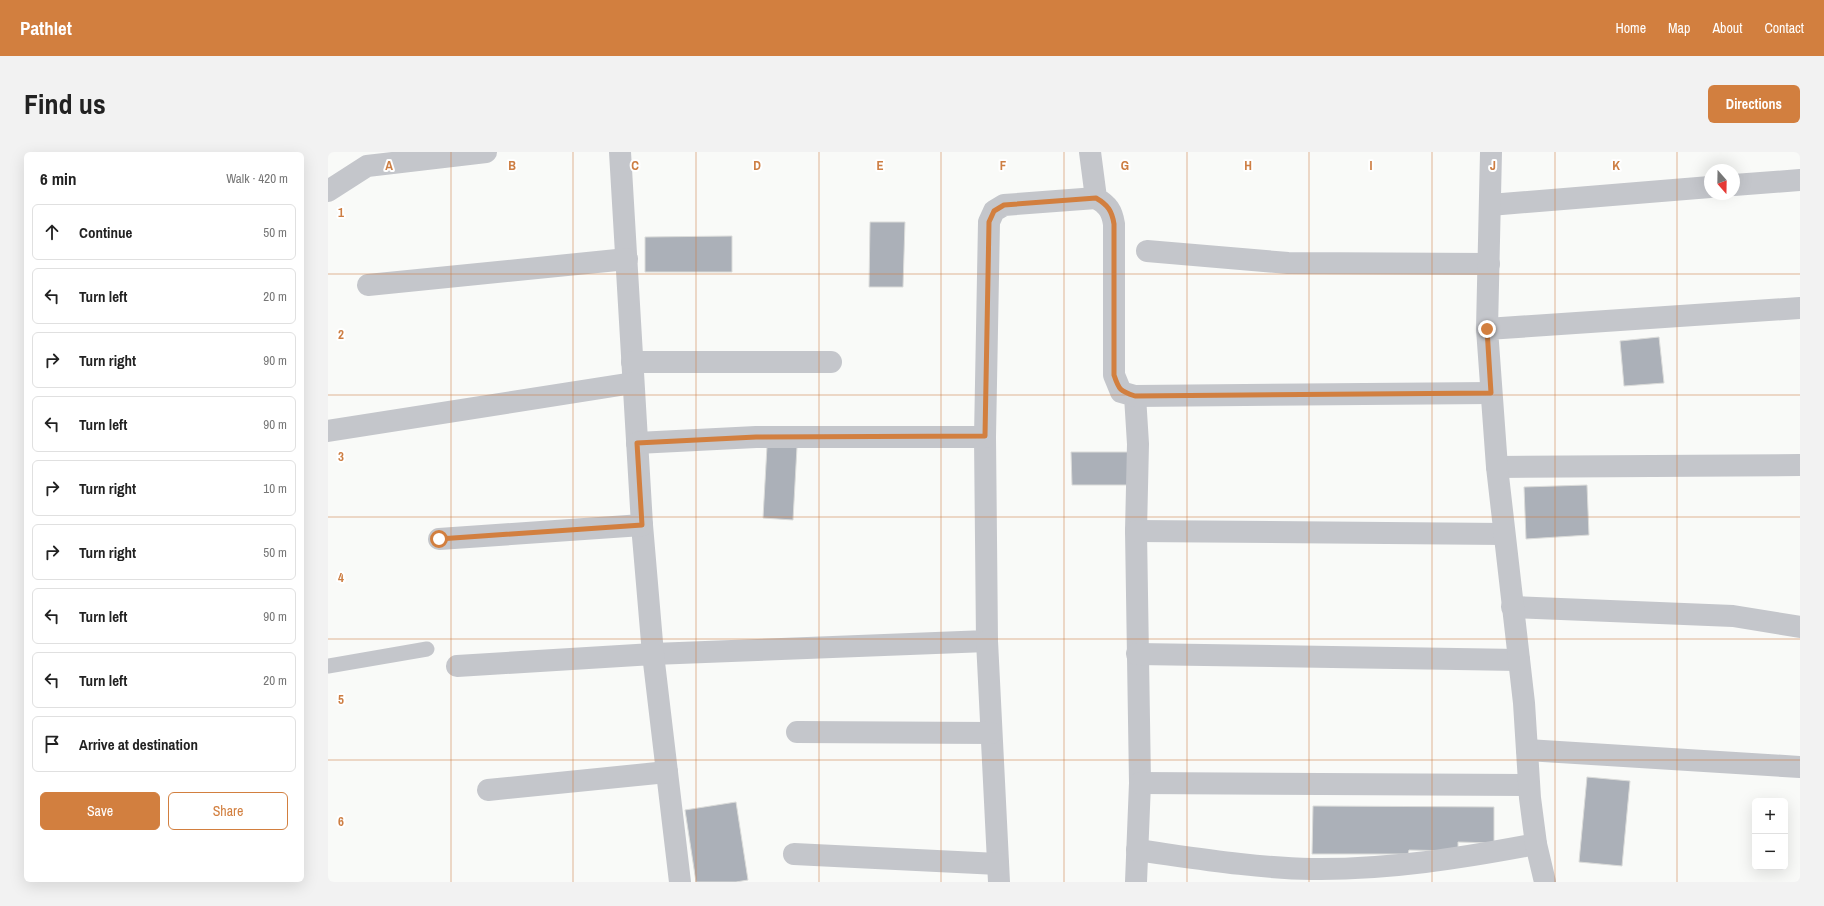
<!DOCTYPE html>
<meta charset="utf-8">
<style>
body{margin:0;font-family:"Archivo Narrow",sans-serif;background:#f2f2f2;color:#222}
.controls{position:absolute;right:12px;bottom:12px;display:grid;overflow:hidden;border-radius:6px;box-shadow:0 4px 16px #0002}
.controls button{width:36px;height:36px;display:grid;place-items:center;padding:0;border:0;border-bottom:1px solid #e0e0e0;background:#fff;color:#222;font:20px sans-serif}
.compass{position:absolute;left:1376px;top:12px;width:36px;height:36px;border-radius:50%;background:#fff;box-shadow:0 4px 16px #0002;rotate:160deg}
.stop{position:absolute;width:12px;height:12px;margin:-9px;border:3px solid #d27f3f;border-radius:50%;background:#fff}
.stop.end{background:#d27f3f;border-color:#fff;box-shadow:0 1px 4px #0008}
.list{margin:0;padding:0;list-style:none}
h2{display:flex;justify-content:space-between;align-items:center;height:52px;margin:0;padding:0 16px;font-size:17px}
h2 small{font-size:13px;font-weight:400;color:#767676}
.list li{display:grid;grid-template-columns:26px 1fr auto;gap:12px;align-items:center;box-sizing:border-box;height:56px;margin:0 8px 8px;padding:0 8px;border:1px solid #e0e0e0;border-radius:6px}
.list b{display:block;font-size:15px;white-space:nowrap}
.list em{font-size:13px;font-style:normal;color:#767676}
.actions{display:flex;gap:8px;padding:12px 16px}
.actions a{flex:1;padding:9px 0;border:1px solid #d27f3f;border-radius:6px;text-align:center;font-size:14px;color:#d27f3f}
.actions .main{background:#d27f3f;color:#fff}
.icon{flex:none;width:22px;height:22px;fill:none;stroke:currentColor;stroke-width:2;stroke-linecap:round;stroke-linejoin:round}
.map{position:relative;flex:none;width:1472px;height:730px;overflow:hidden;border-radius:6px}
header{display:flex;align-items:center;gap:24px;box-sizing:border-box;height:56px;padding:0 20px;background:#d27f3f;color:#fff}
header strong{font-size:19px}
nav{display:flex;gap:22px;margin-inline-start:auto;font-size:14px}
.intro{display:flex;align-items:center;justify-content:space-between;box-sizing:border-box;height:96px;padding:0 24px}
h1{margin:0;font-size:28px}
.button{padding:10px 18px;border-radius:6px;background:#d27f3f;color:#fff;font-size:14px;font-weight:700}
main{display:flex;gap:24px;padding:0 24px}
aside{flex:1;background:#fff;border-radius:6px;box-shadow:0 4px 16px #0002}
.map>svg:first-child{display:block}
.building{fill:#abb0b8;stroke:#dbdcda}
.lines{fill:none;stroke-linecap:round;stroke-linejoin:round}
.lane{stroke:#c4c6cb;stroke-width:15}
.street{stroke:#c4c6cb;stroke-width:22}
.route{stroke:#d27f3f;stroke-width:5}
.grid{fill:none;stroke:#cd7e43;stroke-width:1;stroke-opacity:0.55}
.grid-label{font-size:13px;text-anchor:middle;font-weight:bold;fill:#cd7e43;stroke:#fff;stroke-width:4;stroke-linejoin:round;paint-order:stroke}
</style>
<header>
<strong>Pathlet</strong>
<nav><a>Home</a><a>Map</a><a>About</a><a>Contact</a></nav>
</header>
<div class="intro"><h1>Find us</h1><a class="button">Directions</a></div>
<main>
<aside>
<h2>6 min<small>Walk · 420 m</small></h2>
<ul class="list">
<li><svg class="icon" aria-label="ahead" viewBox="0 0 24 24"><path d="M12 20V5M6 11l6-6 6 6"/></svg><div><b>Continue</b></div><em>50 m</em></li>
<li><svg class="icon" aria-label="left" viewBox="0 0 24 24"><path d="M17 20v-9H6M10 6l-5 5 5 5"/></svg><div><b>Turn left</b></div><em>20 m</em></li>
<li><svg class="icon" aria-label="right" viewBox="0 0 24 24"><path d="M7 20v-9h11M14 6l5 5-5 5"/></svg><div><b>Turn right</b></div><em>90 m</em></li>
<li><svg class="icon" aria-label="left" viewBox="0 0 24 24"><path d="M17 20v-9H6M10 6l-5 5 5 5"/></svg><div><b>Turn left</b></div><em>90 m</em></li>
<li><svg class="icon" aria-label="right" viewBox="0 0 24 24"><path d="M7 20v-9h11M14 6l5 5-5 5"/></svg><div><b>Turn right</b></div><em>10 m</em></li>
<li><svg class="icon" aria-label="right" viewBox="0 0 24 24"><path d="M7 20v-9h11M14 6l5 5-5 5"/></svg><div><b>Turn right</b></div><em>50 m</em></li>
<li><svg class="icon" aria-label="left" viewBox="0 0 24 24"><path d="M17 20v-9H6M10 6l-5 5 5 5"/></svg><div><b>Turn left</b></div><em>90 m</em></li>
<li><svg class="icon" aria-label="left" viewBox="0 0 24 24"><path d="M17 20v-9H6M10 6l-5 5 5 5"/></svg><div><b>Turn left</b></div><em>20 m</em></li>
<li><svg class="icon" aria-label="arrive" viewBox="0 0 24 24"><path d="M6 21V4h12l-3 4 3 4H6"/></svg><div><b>Arrive at destination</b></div></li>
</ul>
<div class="actions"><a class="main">Save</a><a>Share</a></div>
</aside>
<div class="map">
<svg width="1472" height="730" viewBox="0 0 1472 730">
<rect width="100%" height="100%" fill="#f9faf8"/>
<g class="building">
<polygon points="542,70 577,70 575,135 541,135"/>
<polygon points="404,84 404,120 317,120 317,85"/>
<polygon points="1331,185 1336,231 1296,234 1292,189"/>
<polygon points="439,294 469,295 465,368 435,366"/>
<polygon points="743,300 803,300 803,333 744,333"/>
<polygon points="1259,333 1261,383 1198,387 1196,335"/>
<polygon points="1259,625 1302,629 1294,714 1251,710"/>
<polygon points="408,650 420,728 408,730 368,730 357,658"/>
<polygon points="985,654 1166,655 1166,691 1130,690 1130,699 1081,698 1080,702 984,702"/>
</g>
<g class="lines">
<polyline class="lane" points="0,514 99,497"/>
<g class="street">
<polyline points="292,0 314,373 325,502 659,489 657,285 661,70 666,59 676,53 768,46"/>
<path d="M762,0L768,46C780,53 784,59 786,72V223L793,240L807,244L810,292L808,379L812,631L808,730"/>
<polyline points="1406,33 1472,28"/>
<polyline points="0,39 39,14 158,0"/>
<polyline points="1162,53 1382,35"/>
<polyline points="819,99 960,111 1161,112"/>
<polyline points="40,133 299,107"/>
<polyline points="1159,177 1163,0"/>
<polyline points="304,210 503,210"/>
<polyline points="807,244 1163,241"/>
<polyline points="0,279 305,231"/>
<polyline points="309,291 428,285 657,285"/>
<polyline points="1169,315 1472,313"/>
<polyline points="808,379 1176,382"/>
<polyline points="111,387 314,373"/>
<polyline points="1184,455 1405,464 1472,475"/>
<polyline points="659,489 671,730"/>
<polyline points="809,502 1191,508"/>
<polyline points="129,514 325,502 352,730"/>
<polyline points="469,580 663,581"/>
<polyline points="1199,598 1472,615"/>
<polyline points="812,631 1201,633"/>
<polyline points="160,638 339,620"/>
<path d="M809,698C867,706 926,716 984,717C1060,718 1134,706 1208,692"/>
<polyline points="466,702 670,712"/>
<polyline points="1217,730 1208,692 1202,646 1196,551 1169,315 1159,177 1472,156"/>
</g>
</g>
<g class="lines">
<path class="route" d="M111,387L314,373L309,291L428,285L657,284L661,70L666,59L676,53L768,46C780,53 784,59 786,72V223C791,238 792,239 807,244L1163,241L1159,177"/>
</g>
<path class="grid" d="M123,0V730M245,0V730M368,0V730M491,0V730M613,0V730M736,0V730M859,0V730M981,0V730M1104,0V730M1227,0V730M1349,0V730M0,122H1472M0,243H1472M0,365H1472M0,487H1472M0,608H1472"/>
<g class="grid-label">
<text x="61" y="18">A</text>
<text x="184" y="18">B</text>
<text x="307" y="18">C</text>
<text x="429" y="18">D</text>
<text x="552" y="18">E</text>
<text x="675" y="18">F</text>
<text x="797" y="18">G</text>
<text x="920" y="18">H</text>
<text x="1043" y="18">I</text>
<text x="1165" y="18">J</text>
<text x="1288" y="18">K</text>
<text x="13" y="65">1</text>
<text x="13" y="187">2</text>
<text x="13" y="309">3</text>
<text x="13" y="430">4</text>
<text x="13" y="552">5</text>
<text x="13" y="674">6</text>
</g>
</svg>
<div class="controls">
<button>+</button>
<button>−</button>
</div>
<svg class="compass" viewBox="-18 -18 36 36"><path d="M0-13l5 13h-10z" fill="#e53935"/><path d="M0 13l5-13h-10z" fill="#767676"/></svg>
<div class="stop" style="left:111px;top:387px"></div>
<div class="stop end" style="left:1159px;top:177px"></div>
</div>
</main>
